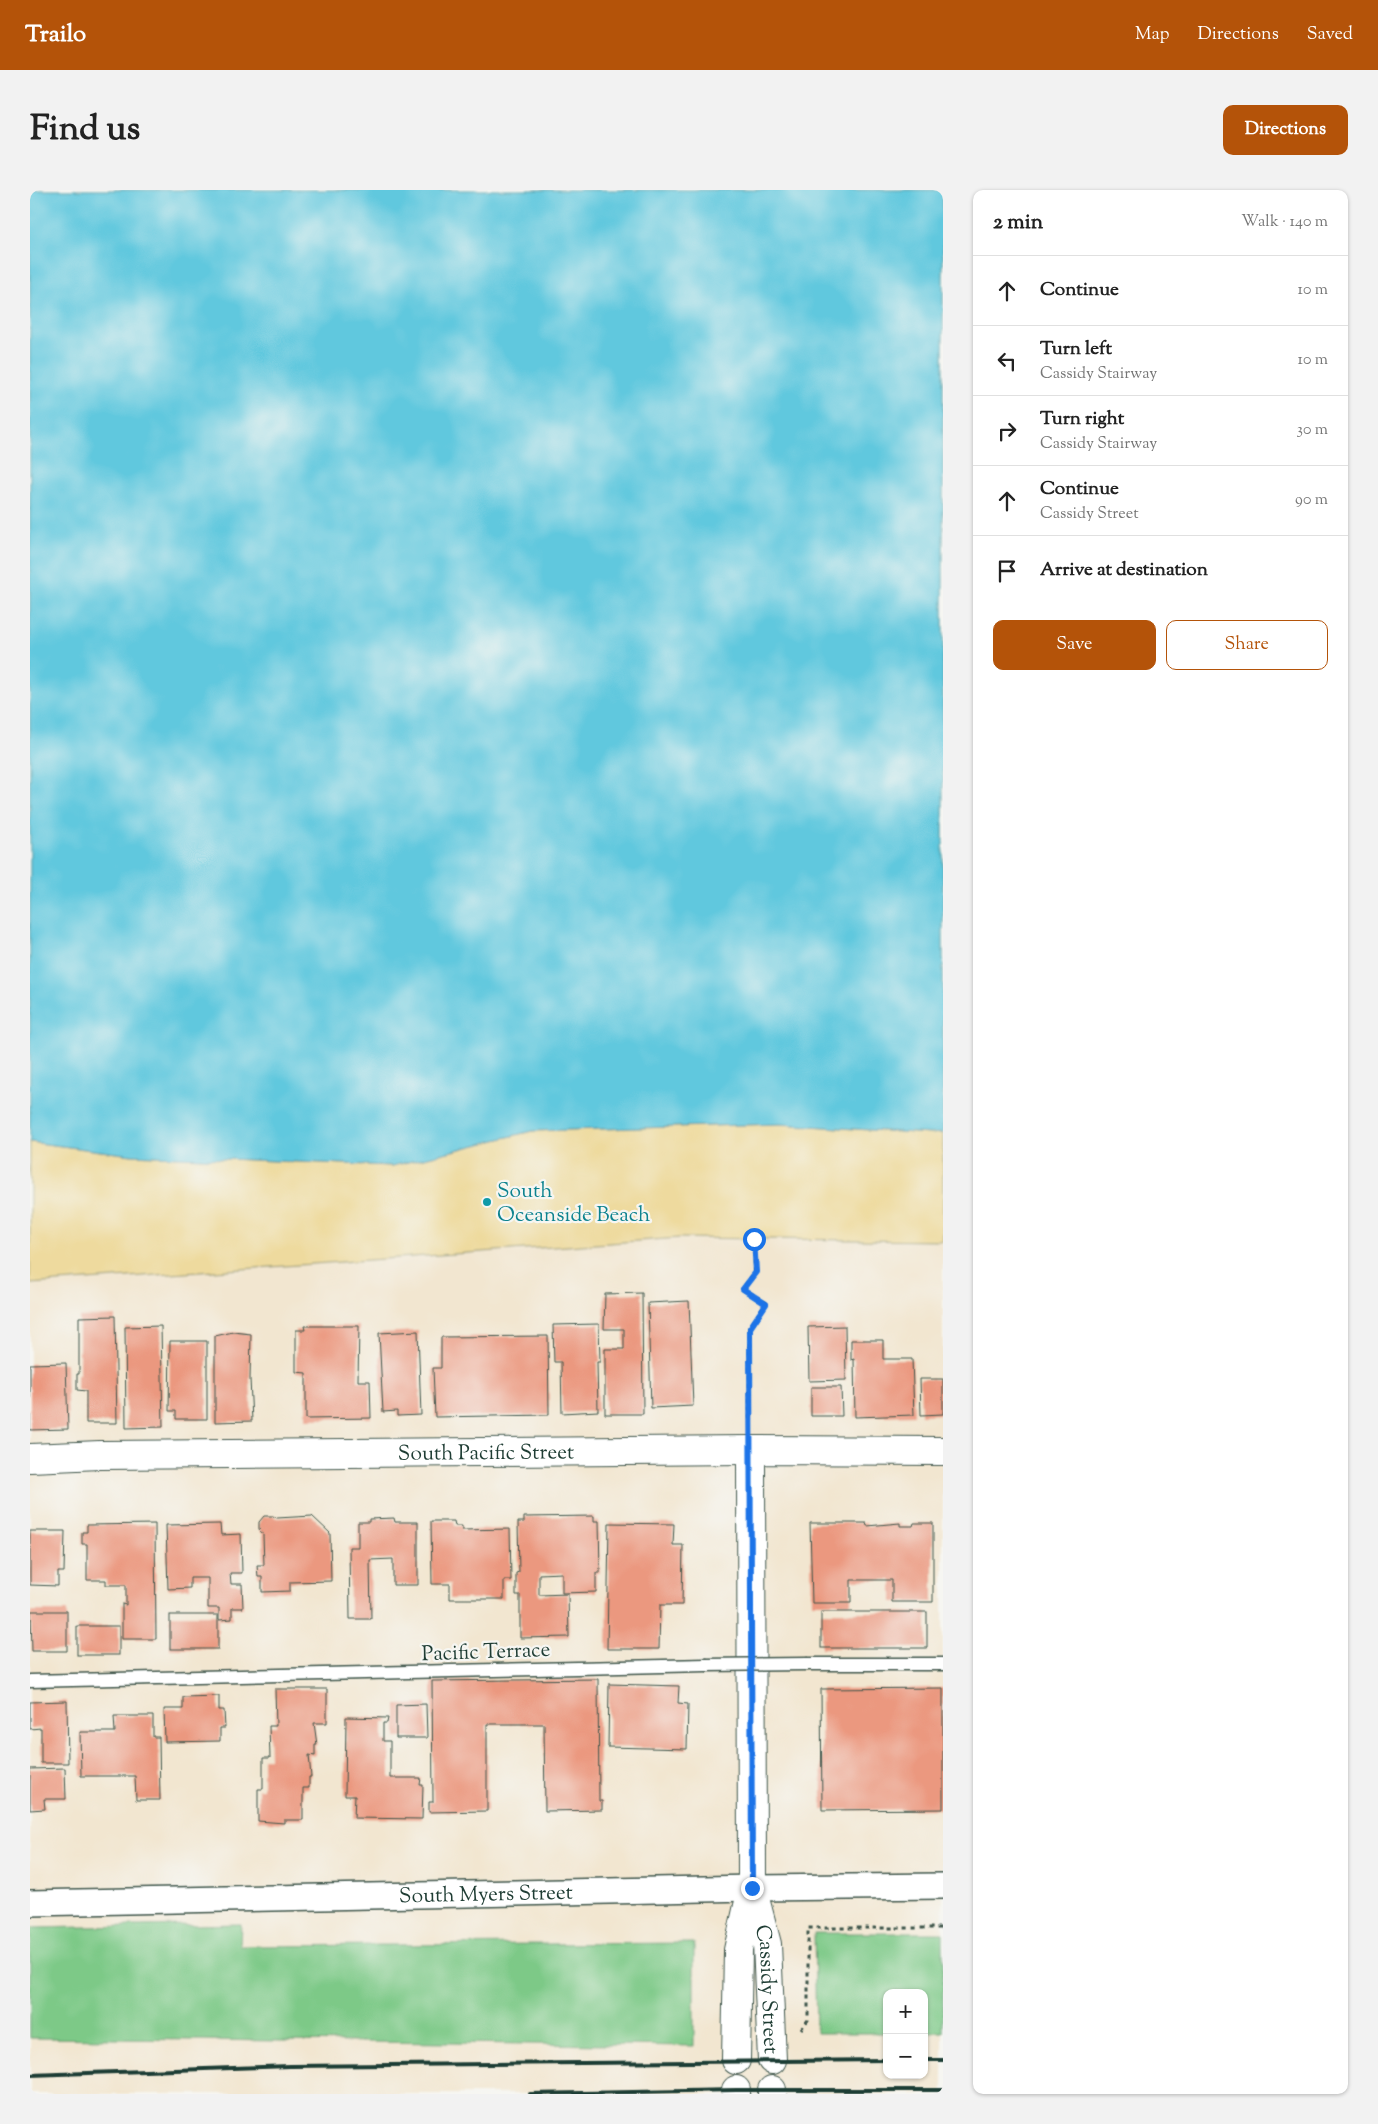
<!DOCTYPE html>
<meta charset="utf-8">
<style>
body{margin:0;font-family:"Sorts Mill Goudy",serif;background:#f2f2f2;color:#222}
.controls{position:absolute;right:15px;bottom:15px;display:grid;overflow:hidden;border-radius:10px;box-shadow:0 1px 4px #0004}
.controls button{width:45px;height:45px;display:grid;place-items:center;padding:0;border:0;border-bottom:1px solid #e0e0e0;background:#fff;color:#222;font:25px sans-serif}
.stop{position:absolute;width:15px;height:15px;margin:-11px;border:4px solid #1a73e8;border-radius:50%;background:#fff}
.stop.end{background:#1a73e8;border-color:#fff;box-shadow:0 1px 5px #0008}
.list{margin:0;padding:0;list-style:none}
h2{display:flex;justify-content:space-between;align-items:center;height:65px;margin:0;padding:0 20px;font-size:21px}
h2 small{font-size:16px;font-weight:400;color:#767676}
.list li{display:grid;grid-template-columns:32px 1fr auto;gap:15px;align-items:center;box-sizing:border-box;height:70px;padding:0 20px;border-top:1px solid #e0e0e0}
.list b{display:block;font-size:19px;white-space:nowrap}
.list p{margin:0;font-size:16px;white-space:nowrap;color:#767676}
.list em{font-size:16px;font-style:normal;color:#767676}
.actions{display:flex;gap:10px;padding:15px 20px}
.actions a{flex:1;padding:11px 0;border:1px solid #b45309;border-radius:10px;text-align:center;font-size:18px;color:#b45309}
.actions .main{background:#b45309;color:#fff}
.icon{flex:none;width:28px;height:28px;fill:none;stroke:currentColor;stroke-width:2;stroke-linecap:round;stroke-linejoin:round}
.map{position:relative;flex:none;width:913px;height:1904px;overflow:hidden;border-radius:10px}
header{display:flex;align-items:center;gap:30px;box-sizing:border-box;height:70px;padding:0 25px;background:#b45309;color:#fff}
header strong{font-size:24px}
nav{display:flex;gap:28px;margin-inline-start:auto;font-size:18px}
.intro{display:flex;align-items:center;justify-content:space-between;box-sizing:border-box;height:120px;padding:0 30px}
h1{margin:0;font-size:35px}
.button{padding:12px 22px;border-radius:10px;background:#b45309;color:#fff;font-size:18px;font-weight:700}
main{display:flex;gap:30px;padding:0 30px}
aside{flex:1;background:#fff;border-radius:10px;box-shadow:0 1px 4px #0004}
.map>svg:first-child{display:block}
.green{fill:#7dc987;stroke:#4e835e}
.sand{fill:#eeda9e;stroke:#868c69}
.water{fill:#61c8de;stroke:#408289}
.building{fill:#eb987f}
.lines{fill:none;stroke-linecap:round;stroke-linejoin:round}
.service-casing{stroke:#3f564b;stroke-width:15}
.minor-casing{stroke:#3f564b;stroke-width:28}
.tertiary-casing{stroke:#3f564b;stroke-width:30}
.secondary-casing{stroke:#3f564b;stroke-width:30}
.path{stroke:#3f564b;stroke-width:3;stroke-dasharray:4 4;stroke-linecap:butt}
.service{stroke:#fff;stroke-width:12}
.minor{stroke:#fff;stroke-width:25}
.tertiary{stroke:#fff;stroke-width:28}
.secondary{stroke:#fff;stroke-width:28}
.rail{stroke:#1f3d34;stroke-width:4}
.service-bridge-casing{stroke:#3f564b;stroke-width:15;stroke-linecap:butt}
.service-bridge{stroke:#fff;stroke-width:12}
.route{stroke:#1a73e8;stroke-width:6}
.culture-dot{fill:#0f9aa8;stroke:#f6f6f2;stroke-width:2}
.labels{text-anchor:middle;stroke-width:4.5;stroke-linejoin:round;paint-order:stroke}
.culture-label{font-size:21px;fill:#0d838f;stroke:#f6f6f2;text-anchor:start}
.street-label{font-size:21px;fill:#1f3d34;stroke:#f6f6f2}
</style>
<header>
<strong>Trailo</strong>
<nav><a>Map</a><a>Directions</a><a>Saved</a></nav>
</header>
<div class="intro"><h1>Find us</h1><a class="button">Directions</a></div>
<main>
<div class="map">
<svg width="913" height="1904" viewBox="0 0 913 1904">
<rect width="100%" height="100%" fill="#f6f6f2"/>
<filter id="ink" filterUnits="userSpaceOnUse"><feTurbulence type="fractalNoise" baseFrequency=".02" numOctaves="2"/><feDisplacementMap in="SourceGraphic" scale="10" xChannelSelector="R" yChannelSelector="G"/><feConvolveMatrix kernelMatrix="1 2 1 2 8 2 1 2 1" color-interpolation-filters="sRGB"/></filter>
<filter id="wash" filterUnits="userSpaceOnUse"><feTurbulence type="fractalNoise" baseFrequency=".0096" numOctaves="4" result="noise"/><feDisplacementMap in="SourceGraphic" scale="20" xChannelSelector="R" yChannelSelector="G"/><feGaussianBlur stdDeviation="1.12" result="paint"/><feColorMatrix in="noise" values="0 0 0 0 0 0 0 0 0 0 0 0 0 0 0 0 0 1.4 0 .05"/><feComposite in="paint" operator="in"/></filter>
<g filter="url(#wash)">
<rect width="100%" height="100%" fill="#f2e6d0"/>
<g class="green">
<polygon points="211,1734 210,1756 664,1753 664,1856 0,1848 0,1738"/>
<polygon points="784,1743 913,1743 913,1842 894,1842 894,1803 857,1803 857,1843 786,1843"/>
</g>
<polygon class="sand" points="750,934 900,944 913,943 913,1051 650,1048 0,1094 0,952 102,965 362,976 502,941"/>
<polygon class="water" points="0,0 913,0 913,943 900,944 750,934 502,941 362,976 102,965 0,952"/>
<g id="blocks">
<g class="building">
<polygon points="612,1103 613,1224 575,1224 575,1159 594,1159 594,1139 574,1139 575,1104"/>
<polygon points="659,1111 663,1216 621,1218 618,1113"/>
<polygon points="85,1126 87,1233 56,1233 56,1201 47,1200 47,1184 49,1184 49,1127"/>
<polygon points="569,1134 570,1172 567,1172 568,1221 532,1223 531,1172 524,1172 523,1135"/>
<polygon points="131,1136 133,1237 96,1238 95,1137"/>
<polygon points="274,1136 329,1136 328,1191 340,1191 341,1228 276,1229 276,1183 266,1182 266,1140 275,1140"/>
<polygon points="815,1136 816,1190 779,1191 778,1137"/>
<polygon points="388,1141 391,1225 367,1226 367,1221 353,1222 349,1143"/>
<polygon points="203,1142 221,1144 220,1189 222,1231 185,1232 185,1146"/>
<polygon points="518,1146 519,1225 405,1227 403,1178 411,1178 411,1147"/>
<polygon points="821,1150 853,1150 853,1169 882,1169 884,1225 825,1227 824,1169 821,1170"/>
<polygon points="140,1151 177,1151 177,1229 146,1229 146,1221 139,1221"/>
<polygon points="36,1173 38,1239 0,1240 0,1174"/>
<polygon points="890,1189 913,1189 913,1224 891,1225"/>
<polygon points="781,1197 811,1197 812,1226 781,1226"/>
<polygon points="234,1326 243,1326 247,1328 282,1326 300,1343 301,1391 260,1392 260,1401 232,1402 232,1387 228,1387 227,1375 234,1375 233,1345 229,1339 229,1332"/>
<polygon points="564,1326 564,1331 569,1331 570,1383 566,1383 566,1402 532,1403 532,1383 509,1384 509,1405 538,1404 539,1447 490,1448 490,1405 486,1405 486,1383 489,1382 488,1332 494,1332 494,1327"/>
<polygon points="364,1328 365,1332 388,1332 388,1395 363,1395 363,1369 340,1370 341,1429 320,1429 319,1357 328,1357 328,1332 339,1332 339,1329"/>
<polygon points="401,1331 424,1331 425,1336 432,1336 432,1340 480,1339 481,1390 474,1390 474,1409 420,1409 420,1394 402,1394"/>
<polygon points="579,1333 644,1334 643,1355 653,1355 652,1415 630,1415 629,1459 577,1459"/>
<polygon points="780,1333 836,1333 837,1336 870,1333 870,1336 883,1336 884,1333 903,1333 903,1412 862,1412 862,1390 821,1390 821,1413 782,1413"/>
<polygon points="125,1334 126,1449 92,1449 92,1414 96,1415 96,1395 76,1395 76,1390 57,1390 57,1354 52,1354 52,1342 57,1342 57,1335"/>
<polygon points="190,1334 191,1345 211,1344 212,1383 200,1383 201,1394 212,1394 213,1418 202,1418 202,1429 189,1430 189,1418 178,1418 178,1388 160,1388 160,1398 138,1399 136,1335"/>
<polygon points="0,1341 35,1341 34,1382 28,1382 28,1396 0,1395"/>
<polygon points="1,1421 37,1421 37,1461 2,1461"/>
<rect x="791" y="1422" width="106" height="36"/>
<rect x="140" y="1425" width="48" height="34"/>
<rect x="47" y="1436" width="42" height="29"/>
<polygon points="568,1489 569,1611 572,1611 572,1620 515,1621 514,1534 457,1534 457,1621 399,1622 399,1612 403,1612 402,1491"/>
<polygon points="579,1494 649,1496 648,1513 658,1514 657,1559 578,1557"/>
<polygon points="913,1498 913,1619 792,1620 791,1499"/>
<polygon points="245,1499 297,1499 297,1533 284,1533 287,1555 285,1555 285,1566 279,1565 281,1587 279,1587 279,1598 273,1598 273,1630 254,1630 254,1633 228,1631 228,1599 233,1599 233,1568 240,1568 239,1536 246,1536"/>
<polygon points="189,1506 189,1520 194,1520 195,1538 190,1538 190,1551 135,1552 134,1519 153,1519 153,1507"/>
<polygon points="37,1511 38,1573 11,1573 11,1538 0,1539 0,1512"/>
<polygon points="396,1514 397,1548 366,1548 366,1515"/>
<polygon points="84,1526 123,1526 123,1547 129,1547 130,1610 106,1610 105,1586 51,1586 50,1542 85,1542"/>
<polygon points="316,1527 358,1528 357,1533 353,1533 353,1551 360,1551 360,1588 391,1588 390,1595 393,1595 392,1629 324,1628 325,1606 315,1606"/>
<polygon points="35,1578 36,1609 14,1609 15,1619 0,1620 0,1579"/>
</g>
</g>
</g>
<g filter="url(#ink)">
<use href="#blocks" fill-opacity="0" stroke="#3f564b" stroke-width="1"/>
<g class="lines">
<defs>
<g id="service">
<polyline points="778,1474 913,1474"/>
<polyline points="0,1491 676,1475"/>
</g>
<g id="minor">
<path id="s1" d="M0,1713L722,1698L913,1696"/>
</g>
<g id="tertiary">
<path id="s2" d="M0,1268L70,1265L721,1260"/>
</g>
<g id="secondary">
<path id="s3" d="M723,1701L737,1754L742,1870"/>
<polyline points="706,1870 708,1760 722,1698 721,1260 913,1261"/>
<polyline points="706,1900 706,1904"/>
<polyline points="742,1904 742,1900"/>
</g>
</defs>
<use href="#service" class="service-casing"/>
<use href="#minor" class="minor-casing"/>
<use href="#tertiary" class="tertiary-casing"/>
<use href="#secondary" class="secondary-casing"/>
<g class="path">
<polyline points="720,1229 720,1138 736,1113 713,1099 725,1082 724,1049"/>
<polyline points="771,1839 778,1830 778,1738 913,1738"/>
</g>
<use href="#service" class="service"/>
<use href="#minor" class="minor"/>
<use href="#tertiary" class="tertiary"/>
<use href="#secondary" class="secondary"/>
<g class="rail">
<polyline points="894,1870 913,1870"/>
<polyline points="0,1885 260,1876 857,1870"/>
<polyline points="500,1904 706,1900 913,1900"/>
</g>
<defs>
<polyline id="service-bridge" points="676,1475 778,1474"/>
</defs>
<use href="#service-bridge" class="service-bridge-casing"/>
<use href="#service-bridge" class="service-bridge"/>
</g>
</g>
<g class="lines" filter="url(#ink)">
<polyline class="route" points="722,1698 720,1138 736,1114 713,1099 726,1082 724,1049"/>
</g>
<circle class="culture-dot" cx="457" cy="1012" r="5"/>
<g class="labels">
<g class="culture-label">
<text x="467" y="1007">South<tspan x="467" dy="24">Oceanside Beach</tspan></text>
</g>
<g class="street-label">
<text dy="7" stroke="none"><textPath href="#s2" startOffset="456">South Pacific Street</textPath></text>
<text transform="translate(456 1461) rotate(-2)" y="7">Pacific Terrace</text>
<text dy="7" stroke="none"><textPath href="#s1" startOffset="456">South Myers Street</textPath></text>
<text dy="7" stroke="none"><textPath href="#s3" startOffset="100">Cassidy Street</textPath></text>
</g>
</g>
</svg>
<div class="controls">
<button>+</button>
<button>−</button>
</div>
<div class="stop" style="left:724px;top:1049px"></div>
<div class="stop end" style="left:722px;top:1698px"></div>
</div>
<aside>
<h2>2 min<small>Walk · 140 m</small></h2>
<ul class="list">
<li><svg class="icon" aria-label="ahead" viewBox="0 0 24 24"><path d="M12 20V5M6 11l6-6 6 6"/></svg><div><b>Continue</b></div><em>10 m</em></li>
<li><svg class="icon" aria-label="left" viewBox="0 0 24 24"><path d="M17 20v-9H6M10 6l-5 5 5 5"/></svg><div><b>Turn left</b><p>Cassidy Stairway</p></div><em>10 m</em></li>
<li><svg class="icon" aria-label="right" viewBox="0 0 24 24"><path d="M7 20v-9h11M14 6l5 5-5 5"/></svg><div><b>Turn right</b><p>Cassidy Stairway</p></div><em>30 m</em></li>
<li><svg class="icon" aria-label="ahead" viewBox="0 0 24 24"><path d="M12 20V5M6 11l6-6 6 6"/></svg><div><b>Continue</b><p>Cassidy Street</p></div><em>90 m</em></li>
<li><svg class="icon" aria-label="arrive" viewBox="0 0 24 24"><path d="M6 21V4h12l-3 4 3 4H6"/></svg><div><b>Arrive at destination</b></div></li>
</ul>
<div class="actions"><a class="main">Save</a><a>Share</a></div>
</aside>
</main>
